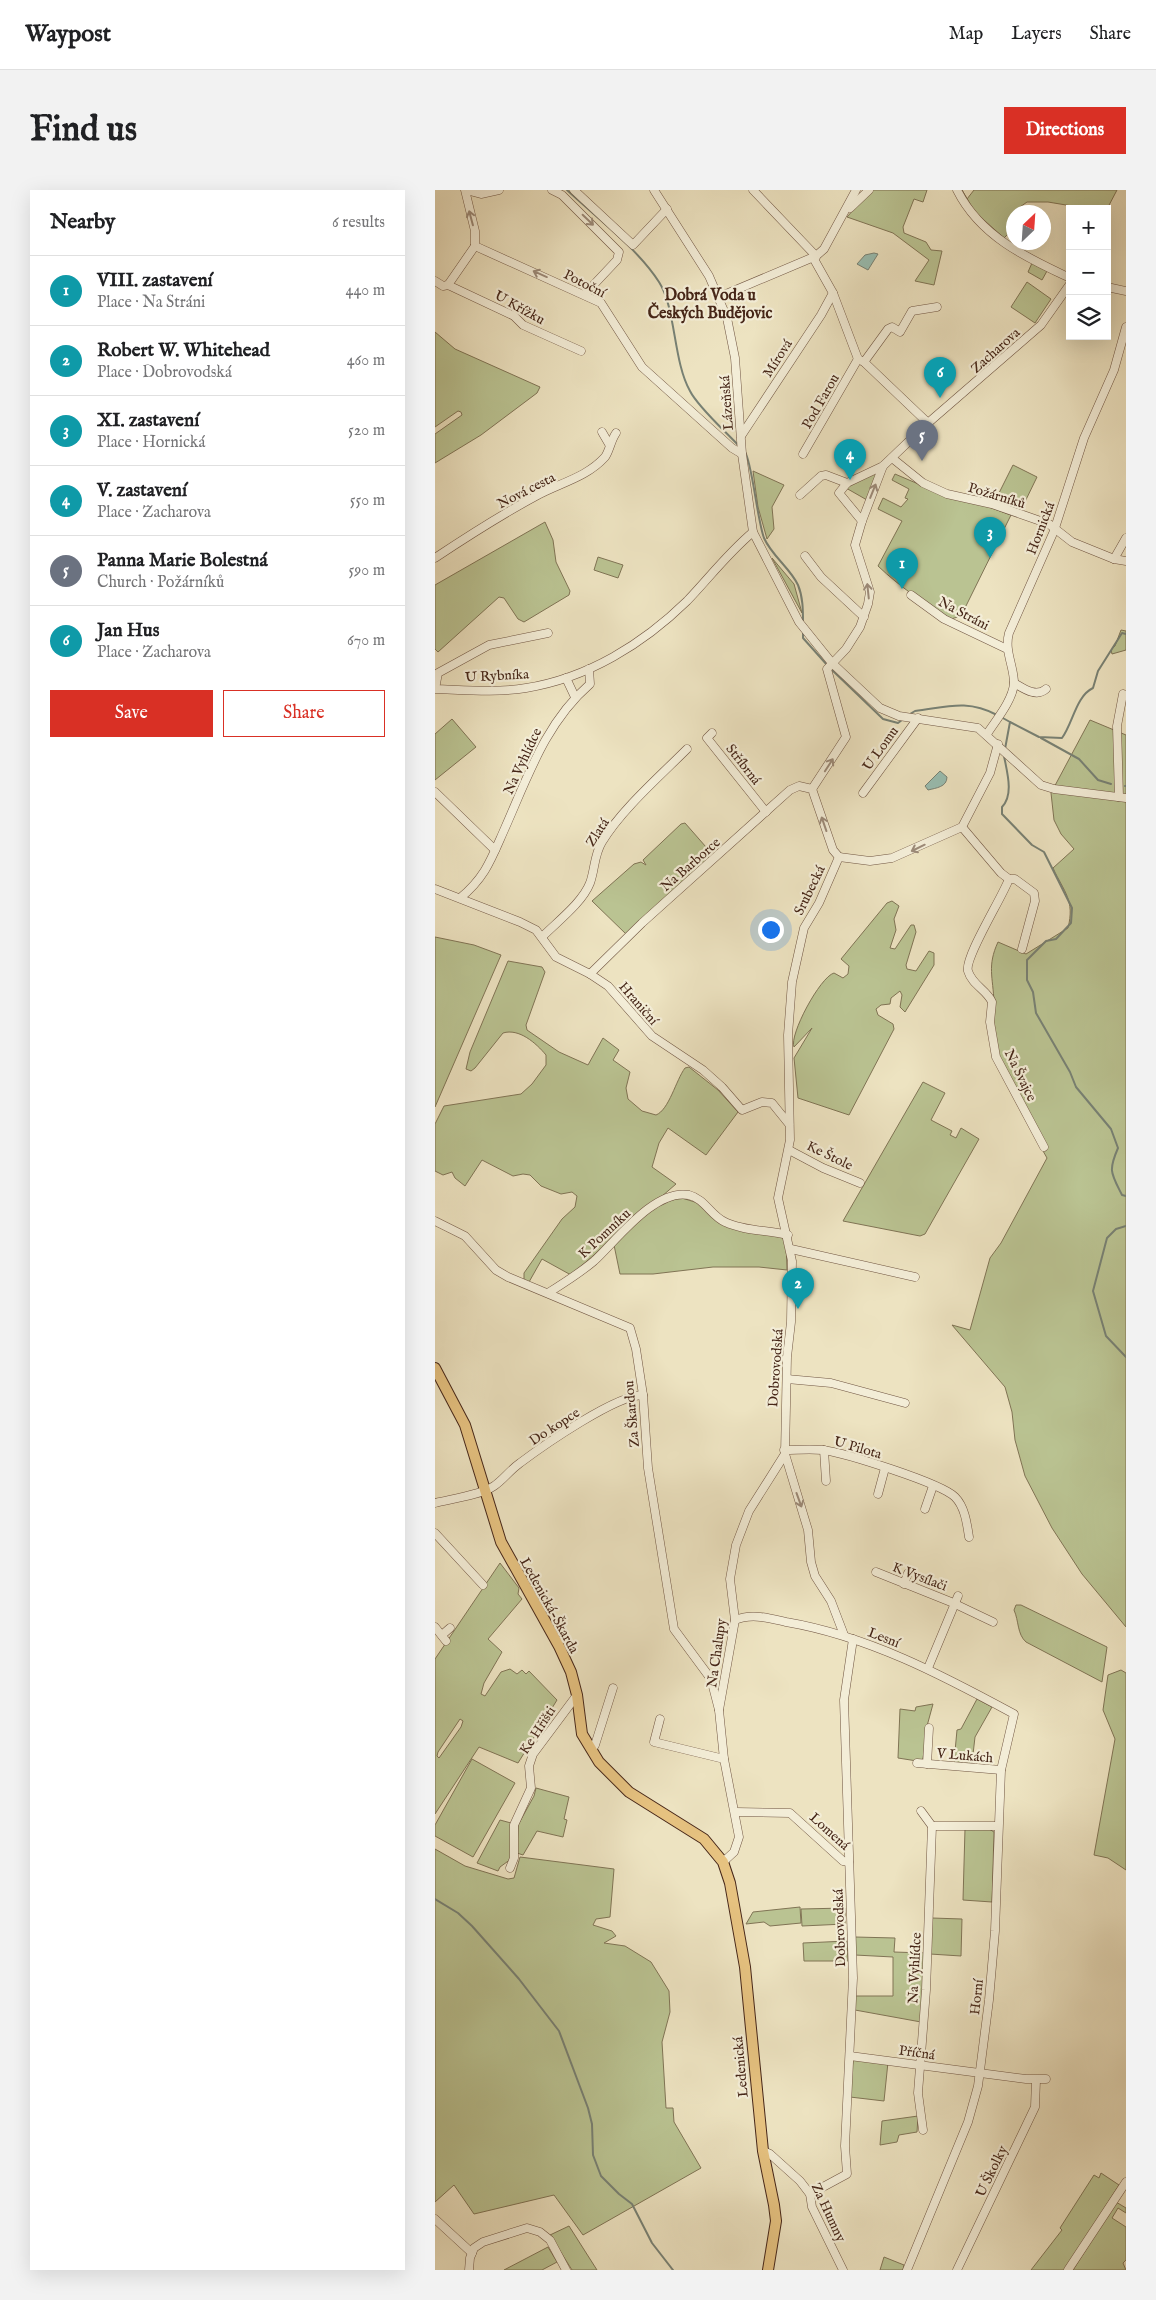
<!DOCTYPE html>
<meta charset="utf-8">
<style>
body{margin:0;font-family:"IM FELL English",serif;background:#f2f2f2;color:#202124}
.controls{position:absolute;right:15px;top:15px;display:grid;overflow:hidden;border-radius:0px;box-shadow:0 5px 20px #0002}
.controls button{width:45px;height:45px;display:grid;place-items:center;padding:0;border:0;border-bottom:1px solid #e0e0e0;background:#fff;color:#202124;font:25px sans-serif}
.compass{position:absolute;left:571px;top:15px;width:45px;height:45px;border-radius:50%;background:#fff;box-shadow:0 5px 20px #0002;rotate:25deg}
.you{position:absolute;left:335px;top:739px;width:18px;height:18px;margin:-12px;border:4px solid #fff;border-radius:50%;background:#1a73e8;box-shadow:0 0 0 8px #1a73e833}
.badge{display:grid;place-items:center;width:32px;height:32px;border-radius:50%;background:#d93025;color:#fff;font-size:16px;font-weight:700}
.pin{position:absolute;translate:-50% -41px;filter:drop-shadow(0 1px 2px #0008)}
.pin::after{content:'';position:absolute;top:26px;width:18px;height:15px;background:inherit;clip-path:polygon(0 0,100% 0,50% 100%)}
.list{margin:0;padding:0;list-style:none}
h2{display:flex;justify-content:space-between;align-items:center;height:65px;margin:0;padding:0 20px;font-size:21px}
h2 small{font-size:16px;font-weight:400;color:#757577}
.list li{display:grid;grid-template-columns:32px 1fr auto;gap:15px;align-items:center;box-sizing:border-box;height:70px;padding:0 20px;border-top:1px solid #e0e0e0}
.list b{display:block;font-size:19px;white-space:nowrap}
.list p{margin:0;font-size:16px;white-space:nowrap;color:#757577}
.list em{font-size:16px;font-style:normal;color:#757577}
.actions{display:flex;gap:10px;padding:15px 20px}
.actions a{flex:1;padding:11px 0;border:1px solid #d93025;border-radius:0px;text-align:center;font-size:18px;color:#d93025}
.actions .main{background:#d93025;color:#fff}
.icon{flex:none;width:28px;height:28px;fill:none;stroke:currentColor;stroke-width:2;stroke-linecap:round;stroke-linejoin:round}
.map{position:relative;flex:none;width:691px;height:2080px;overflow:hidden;border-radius:0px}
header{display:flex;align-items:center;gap:30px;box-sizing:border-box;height:70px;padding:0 25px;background:#fff;border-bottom:1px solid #e0e0e0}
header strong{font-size:24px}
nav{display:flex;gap:28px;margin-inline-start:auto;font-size:18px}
.intro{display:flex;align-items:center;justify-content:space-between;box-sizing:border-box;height:120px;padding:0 30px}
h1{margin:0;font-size:35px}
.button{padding:12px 22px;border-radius:0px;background:#d93025;color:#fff;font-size:18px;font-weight:700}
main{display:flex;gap:30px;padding:0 30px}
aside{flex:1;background:#fff;border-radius:0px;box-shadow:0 5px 20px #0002}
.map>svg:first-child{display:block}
.green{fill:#bac392;stroke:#807455;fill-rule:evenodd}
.water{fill:#99beb2;stroke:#788174}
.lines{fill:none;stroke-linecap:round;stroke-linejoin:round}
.stream{stroke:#788174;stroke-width:2}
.minor-casing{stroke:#705542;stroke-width:9}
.major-casing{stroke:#462618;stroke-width:12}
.minor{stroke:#f3edd7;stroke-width:8}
.major{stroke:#e6c280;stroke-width:10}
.oneway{stroke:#9c8a78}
.labels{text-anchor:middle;stroke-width:4.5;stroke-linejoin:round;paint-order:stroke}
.street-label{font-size:14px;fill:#462618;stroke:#f3edd7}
.quarter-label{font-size:16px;font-weight:bold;fill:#462618;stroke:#f3edd7}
</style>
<header>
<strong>Waypost</strong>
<nav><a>Map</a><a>Layers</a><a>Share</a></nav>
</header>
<div class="intro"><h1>Find us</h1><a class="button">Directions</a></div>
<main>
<aside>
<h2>Nearby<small>6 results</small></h2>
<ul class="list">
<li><span class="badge" style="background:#0f9aa8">1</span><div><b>VIII. zastavení</b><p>Place · Na Stráni</p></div><em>440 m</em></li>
<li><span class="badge" style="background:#0f9aa8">2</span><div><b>Robert W. Whitehead</b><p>Place · Dobrovodská</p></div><em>460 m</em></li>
<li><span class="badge" style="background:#0f9aa8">3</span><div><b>XI. zastavení</b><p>Place · Hornická</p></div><em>520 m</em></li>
<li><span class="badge" style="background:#0f9aa8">4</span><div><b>V. zastavení</b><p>Place · Zacharova</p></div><em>550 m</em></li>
<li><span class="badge" style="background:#6b7280">5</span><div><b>Panna Marie Bolestná</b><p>Church · Požárníků</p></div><em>590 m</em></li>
<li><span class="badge" style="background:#0f9aa8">6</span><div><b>Jan Hus</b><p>Place · Zacharova</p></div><em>670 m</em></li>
</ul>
<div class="actions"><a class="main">Save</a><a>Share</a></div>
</aside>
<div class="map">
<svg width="691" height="2080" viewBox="0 0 691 2080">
<rect width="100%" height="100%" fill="#ede3c1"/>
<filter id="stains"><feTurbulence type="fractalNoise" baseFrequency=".004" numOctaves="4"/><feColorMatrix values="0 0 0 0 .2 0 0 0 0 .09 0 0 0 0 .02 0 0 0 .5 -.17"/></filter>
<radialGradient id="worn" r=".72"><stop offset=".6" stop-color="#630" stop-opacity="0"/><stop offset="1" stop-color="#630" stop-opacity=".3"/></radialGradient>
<g class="green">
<polygon points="436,0 492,0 488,12 479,9 468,37 469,43 491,52 496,60 507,61 499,95 480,91 494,70 458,43 412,27"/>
<polygon points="527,0 532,9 539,0 682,0 672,19 637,19 637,16 613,12 592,12 578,22 576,41 569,48 540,22"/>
<polygon points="597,73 612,81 607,90 593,82"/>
<polygon points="592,92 616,109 600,133 576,117"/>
<polygon points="0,142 20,159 105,197 102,203 46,245 0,273 0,244 27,225 26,222 23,221 0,237"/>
<polygon points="578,275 602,287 586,320 562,307"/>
<polygon points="318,281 349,295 337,317 339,339 332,349 323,317"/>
<polygon points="440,283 442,284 432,310 411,298"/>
<path d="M460,284L509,305L554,317L576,325L526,426L516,429C490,414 465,397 443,376L467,331L443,319L448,308L466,317L473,309L470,308L474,299L457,290Z"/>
<polygon points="110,332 118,350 121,372 135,401 134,405 89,432 83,429 69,408 64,407 3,462 0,459 0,395"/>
<polygon points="163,367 188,375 183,388 159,380"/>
<polygon points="337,368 359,394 367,423"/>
<polygon points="686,440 691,441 691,460 677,464 676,460 680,456"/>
<polygon points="17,529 41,557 0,590 0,544"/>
<path d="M655,530L691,545V1437L647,1384L617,1338L590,1286L580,1250L577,1222L570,1197L517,1135L535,1140L555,1068L566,1053L612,968C591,931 557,869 557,827C557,822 559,817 559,812C558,787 552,776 563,752L591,764L633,738C640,710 629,702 618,678L639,659L626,644L619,630L616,603Z"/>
<polygon points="250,633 278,665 191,744 157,711 199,674 206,672 211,675 208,670 246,634"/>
<path d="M457,711L464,716L459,729L461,740L455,758L460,759L476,735H479L481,742L471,775L472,779L481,781L494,761L499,763V775L470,822L465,817L467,805L465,801L456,808L455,814L446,815L441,819L443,825L458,834L459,839L414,925L363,908L359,868L377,838L359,857C354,845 385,787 399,783L408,788L413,784L414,776L406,769L452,713Z"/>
<polygon points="0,747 39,755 66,765 0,917"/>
<path d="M73,771L107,777L110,782L91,835L92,840L124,862L153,875L168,848L184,860L178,870L195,882L191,898L193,909L207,921L221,925C234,920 241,890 250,878L254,877L283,900L303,922L271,965L233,938L224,953L217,977L241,994L136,1085L107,1069L94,1092H89V1083L127,1029L140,1017L142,1006L137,1002L126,1004L106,996L95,985L88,984L78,986L47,970L30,996L20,988L17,982L8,985L0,981V934L9,916L86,904L97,894L111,875V865C101,853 84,838 68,843L40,878L36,881L31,879L35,862Z"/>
<polygon points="488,892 510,903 496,930 517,941 515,945 521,948 526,938 544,949 490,1044 485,1046 408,1031"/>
<path d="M247,1008L263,1013L282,1030L347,1046L351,1051L352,1080L324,1077H278L218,1084H185L179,1055C195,1035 220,1011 247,1008Z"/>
<path d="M65,1373L84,1398L83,1404L87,1409L53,1449L67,1462L49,1493L46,1504L50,1506L66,1482L75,1479L82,1484L87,1480L91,1484L94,1481L122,1510L83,1573L44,1557L0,1624V1469ZM25,1529L28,1531L26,1537L4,1568L2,1566L3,1562Z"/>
<path d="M581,1415H586L672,1457L667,1492L591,1452C582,1444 584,1431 579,1420Z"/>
<polygon points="686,1480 691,1483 691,1680 673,1668 659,1665 680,1549 668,1520 673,1485"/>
<polygon points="542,1509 557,1517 540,1547 537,1573 519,1572 522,1540 526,1539"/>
<polygon points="498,1514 492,1536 488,1569 482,1571 463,1568 465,1519 480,1521 481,1517"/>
<polygon points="37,1569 80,1593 38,1667 0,1646 0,1635"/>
<polygon points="101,1598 134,1607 129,1629 132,1630 128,1647 102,1641 88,1665 82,1663 83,1635 99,1606"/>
<polygon points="65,1630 76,1633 76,1669 65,1677 63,1681 42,1673"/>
<polygon points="530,1639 554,1639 559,1642 557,1712 528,1710"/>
<polygon points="0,1659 30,1676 73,1689 79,1688 85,1667 179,1679 175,1727 161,1729 158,1735 177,1741 181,1746 169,1753 190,1756 216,1772 234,1801 235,1822 227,1852 231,1918 238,1918 239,1932 266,1978 148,2045 119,2005 39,2024 19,1995 0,2012"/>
<polygon points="365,1717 366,1733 335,1736 329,1732 311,1734 318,1722"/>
<polygon points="410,1718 410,1734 367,1736 366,1719"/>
<polygon points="497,1728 527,1729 526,1766 495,1764"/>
<polygon points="420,1747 460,1748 459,1762 489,1763 486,1832 420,1820 420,1806 458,1806 458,1767 420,1765"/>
<polygon points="412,1751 413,1771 369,1771 368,1753"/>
<polygon points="418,1869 453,1872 449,1911 415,1907"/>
<polygon points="483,1926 482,1942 464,1945 462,1952 445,1955 447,1931"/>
<polygon points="666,1983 684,1995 630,2080 596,2080 627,2040 625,2038 659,1985 664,1988"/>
<polygon points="681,2012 691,2018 691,2023 683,2018 677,2028 691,2037 691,2070 688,2073 691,2080 638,2080"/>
<polygon points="134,2036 162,2080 137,2080 115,2045"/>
<polygon points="113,2057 122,2072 107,2080 69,2080"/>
<polygon points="449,2067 469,2075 468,2080 445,2080"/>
</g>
<g class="water">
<polygon points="439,63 443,64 433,80 422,74 430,65"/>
<path d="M505,581L512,587C512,597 501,598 493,600L490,596Z"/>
</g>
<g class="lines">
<g class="stream">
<path d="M132,0C161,27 203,59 224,92C241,118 238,171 255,201C263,217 290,241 303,255"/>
<path d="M310,262C317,272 322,329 329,348C337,366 355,378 363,395C368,407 368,420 368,433"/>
<polyline points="368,443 368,448 393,476"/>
<polyline points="396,479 448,529 463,533 467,530"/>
<path d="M475,524L480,521C512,517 532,509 562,525"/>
<polyline points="566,527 575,532 570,559"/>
<path d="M575,532L604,547L627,548C638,533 641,506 658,498L663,481L687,443L691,444"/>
<polyline points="606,548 644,569 663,590 676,594"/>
<path d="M569,566C572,582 579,605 567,617V624L597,655L609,662L637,718L636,733L621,749L611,751L592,770V790L598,802L601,823L635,882L641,897L676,939L683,958C673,981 676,983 687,1005L691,1006"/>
<polyline points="690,596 691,596"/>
<polyline points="691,1036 681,1039 672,1048 658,1101 671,1146 691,1167"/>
<polyline points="0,1709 23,1723 37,1736 84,1789 124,1841 153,1918 157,1934 158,1965 166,1986 184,2004 197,2014 217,2053 238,2080"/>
</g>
<defs>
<g id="minor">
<polyline points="30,0 40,41 40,56"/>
<polyline points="31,0 46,4 64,0"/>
<polyline points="117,0 127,5 184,62 182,70 150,104"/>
<polyline points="139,0 198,55 232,19"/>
<polyline points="219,0 274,86 292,128 300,168 307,264 318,342 364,432 397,473 445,518 464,526 543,538 606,595 619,599 691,608"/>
<polyline points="318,0 381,66 380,71 398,103 423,169 429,172 493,233"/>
<path d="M522,0C545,46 590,67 635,88"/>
<polyline points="415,18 434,0"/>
<polyline points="40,56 166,113 207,177 297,258 307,264"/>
<polyline points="0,91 8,96 13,95 79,126 88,135 146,161"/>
<polyline points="13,95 40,56"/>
<polyline points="672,97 691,101"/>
<polyline points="284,107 381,66 389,59 421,0"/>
<polyline points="429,172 453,139 457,137 465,142 477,121 502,117"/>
<polyline points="167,242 174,254"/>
<polyline points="306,246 386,125 398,103"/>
<polyline points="368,264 423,169"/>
<polyline points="457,268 488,293 512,304 557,314 614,334 637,352 679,369 691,371"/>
<polyline points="365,305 386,286 391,285 412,293"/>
<polyline points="427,331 404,303 412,293 448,276 493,233 606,135 635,94"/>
<polyline points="370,366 386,387 429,427"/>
<path d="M0,368C33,346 66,325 101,306C124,293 151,288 170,267C174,262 176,250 181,243"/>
<polyline points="679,369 691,348"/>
<polyline points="476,405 509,429 572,459"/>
<path d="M113,443L54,455L3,483L0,499C30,500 61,503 91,498C153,488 208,454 252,411C274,388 293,363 318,342"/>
<polyline points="131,488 140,507"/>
<path d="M579,493C588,498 601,508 611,499"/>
<polyline points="277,543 272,548 331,622"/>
<path d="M552,544C561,530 578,510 579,493C579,476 569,461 574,443L619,341L649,248L679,180L691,137"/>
<polyline points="377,599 411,547 392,479 411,459 425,437 433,414 435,402 420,355 427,331 448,276"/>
<polyline points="0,602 60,660"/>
<polyline points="428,603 483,528"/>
<polyline points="684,607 682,536 688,504"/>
<polyline points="527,637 566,683 574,689 580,689 599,703 600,711 587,759"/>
<polyline points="404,667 384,713 369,738 357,792 353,845 355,950 343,1008 357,1071 356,1132 352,1167 350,1264 373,1340 376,1372 380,1386 396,1411 409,1445"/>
<polyline points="404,667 435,671 457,668 527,637 555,583 563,554"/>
<path d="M574,689C567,708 529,768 533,781C537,795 552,800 557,812L555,832L561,867L609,957"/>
<polyline points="0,699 85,732 101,740 121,767 155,784 173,796 217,846 268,880 287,897 307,920 327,912 337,913 354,934"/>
<path d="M25,708C51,687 57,667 70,638C93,586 111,532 155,494L154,479"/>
<path d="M107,747C123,731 147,713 155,693C160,679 159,665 167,652C186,620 225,586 252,559"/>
<polyline points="155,784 207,733 355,600 364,596 377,599 398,660 404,667"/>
<polyline points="354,960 388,978 425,993"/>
<polyline points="0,1031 30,1046 61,1080 73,1087 195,1138 201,1159 208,1205 213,1278 239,1439 276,1489 284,1520"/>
<polyline points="356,1059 480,1087"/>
<path d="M113,1103C129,1093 145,1083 159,1071C181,1051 220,998 254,1005C270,1009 276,1026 290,1032C309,1041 332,1040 353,1045"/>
<polyline points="352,1189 396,1193 470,1213"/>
<path d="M349,1260C362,1260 375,1259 388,1260C410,1263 506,1293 520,1307C530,1317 532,1334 534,1347"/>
<polyline points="389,1260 391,1291"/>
<polyline points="443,1304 450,1278"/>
<path d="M0,1313C16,1309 46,1305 59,1296C68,1290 75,1280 85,1273C109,1255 181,1205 208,1205"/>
<polyline points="490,1319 498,1296"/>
<polyline points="0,1343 48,1395"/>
<polyline points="441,1382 516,1412 558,1432"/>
<polyline points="469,1394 473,1383"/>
<path d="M300,1430C317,1423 333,1428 351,1432C433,1446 507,1485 579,1524L566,1580L560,1741L554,1810L543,1896L533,1932L472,2080"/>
<polyline points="0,1437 11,1451"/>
<polyline points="7,1445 15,1438"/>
<polyline points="493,1478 523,1406"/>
<polyline points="225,1529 219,1552 289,1569"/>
<polyline points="157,1560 160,1555 178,1498"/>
<polyline points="482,1573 566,1580"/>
<polyline points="492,1574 494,1538"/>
<polyline points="486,1621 497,1636 491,1800 483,1903 488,1940"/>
<polyline points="301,1622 355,1623 408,1671 414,1672"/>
<polyline points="497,1636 563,1636"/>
<polyline points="288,1672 299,1662 304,1647 289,1569 284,1520 300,1430 295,1389 301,1355 314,1321 350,1264"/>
<polyline points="75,1678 79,1668 79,1635 96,1598 94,1576 98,1564 142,1505"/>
<polyline points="415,1866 591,1889 611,1889"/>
<polyline points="328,1961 335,1964 365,1991 375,2004 377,2017 408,2080"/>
<polyline points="375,2004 412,1984 410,1956 418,1788 409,1510 418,1449"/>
<polyline points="0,2029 37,2063"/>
<polyline points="34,2080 35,2068 39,2058 48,2052 92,2038 105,2042 115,2050 131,2080"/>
<polyline points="522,2080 600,1917 601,1890"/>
<polyline points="633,2080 691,1992"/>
</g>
<polyline id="major" points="0,1178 30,1235 66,1352 124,1456 136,1482 142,1505 147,1544 164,1572 194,1602 269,1649 288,1672 295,1693 310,1777 328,1961 339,2015 341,2031 333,2080"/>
</defs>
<use href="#minor" class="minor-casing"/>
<use href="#major" class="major-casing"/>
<use href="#minor" class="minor"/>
<use href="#major" class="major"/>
</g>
<defs><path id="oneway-shaft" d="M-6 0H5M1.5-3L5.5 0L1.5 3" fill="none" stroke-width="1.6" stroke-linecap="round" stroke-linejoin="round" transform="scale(1.25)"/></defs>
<g class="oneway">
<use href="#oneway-shaft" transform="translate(36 28) rotate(-105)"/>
<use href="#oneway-shaft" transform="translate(153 30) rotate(44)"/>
<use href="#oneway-shaft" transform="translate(105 84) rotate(-156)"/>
<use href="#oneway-shaft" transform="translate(438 301) rotate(-68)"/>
<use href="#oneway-shaft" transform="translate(433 401) rotate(-96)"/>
<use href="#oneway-shaft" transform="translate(394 575) rotate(-57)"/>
<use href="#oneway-shaft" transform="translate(389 634) rotate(-109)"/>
<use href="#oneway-shaft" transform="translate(483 658) rotate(154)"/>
<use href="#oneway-shaft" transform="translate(364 1310) rotate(70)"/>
</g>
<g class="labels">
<g class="street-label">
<text transform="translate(150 93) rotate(27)" y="5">Potoční</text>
<text transform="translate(85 117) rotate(29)" y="5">U Křížku</text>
<text transform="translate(560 160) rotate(-42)" y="5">Zacharova</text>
<text transform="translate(342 168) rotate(-57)" y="5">Mírová</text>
<text transform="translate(385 211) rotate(-60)" y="5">Pod Farou</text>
<text transform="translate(291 213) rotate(-94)" y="5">Lázeňská</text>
<text transform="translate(91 300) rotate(-27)" y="5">Nová cesta</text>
<text transform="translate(562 305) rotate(17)" y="5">Požárníků</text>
<text transform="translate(605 338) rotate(-69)" y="5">Hornická</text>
<text transform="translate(529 423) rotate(28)" y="5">Na Stráni</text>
<text transform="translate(62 485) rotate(-3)" y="5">U Rybníka</text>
<text transform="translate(445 558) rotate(-54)" y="5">U Lomu</text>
<text transform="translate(87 571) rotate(-65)" y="5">Na Vyhlídce</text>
<text transform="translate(309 574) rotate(52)" y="5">Stříbrná</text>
<text transform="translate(162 642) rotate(-57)" y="5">Zlatá</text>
<text transform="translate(255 674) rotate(-41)" y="5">Na Barborce</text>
<text transform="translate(374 700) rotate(-64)" y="5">Srubecká</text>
<text transform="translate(204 813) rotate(49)" y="5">Hraniční</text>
<text transform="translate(586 885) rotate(64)" y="5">Na Švajce</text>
<text transform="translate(395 965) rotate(26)" y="5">Ke Štole</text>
<text transform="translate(169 1043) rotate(-43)" y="5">K Pomníku</text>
<text transform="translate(340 1178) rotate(-86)" y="5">Dobrovodská</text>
<text transform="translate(196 1224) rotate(-95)" y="5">Za Škardou</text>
<text transform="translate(119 1236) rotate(-33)" y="5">Do kopce</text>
<text transform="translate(423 1257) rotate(16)" y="5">U Pilota</text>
<text transform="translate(485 1386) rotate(21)" y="5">K Vysílači</text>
<text transform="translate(115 1415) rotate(61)" y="5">Ledenická-Škarda</text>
<text transform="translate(449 1447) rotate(21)" y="5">Lesní</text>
<text transform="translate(281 1463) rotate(-82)" y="5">Na Chalupy</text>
<text transform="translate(102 1540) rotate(-57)" y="5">Ke Hřišti</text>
<text transform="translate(530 1565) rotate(5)" y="5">V Lukách</text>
<text transform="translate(395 1641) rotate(42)" y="5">Lomená</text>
<text transform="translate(404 1738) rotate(-92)" y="5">Dobrovodská</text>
<text transform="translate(479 1778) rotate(-87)" y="5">Na Vyhlídce</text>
<text transform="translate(541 1807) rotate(-84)" y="5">Horní</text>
<text transform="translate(482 1862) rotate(8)" y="5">Příčná</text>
<text transform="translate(305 1877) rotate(-95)" y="5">Ledenická</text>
<text transform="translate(556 1981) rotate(-64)" y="5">U Školky</text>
<text transform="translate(394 2022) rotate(65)" y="5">Za Humny</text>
</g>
<g class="quarter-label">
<text x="275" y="110">Dobrá Voda u<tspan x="275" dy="18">Českých Budějovic</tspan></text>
</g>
</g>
<rect width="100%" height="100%" filter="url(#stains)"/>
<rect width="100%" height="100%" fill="url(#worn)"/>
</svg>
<div class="controls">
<button>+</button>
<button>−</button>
<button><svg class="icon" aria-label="layers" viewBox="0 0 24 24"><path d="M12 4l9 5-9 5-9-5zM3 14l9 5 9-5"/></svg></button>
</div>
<svg class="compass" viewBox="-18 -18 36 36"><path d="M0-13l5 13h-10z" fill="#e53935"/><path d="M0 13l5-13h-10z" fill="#757577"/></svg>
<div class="you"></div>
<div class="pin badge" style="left:467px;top:399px;background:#0f9aa8">1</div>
<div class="pin badge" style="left:363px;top:1119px;background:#0f9aa8">2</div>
<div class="pin badge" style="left:555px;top:368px;background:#0f9aa8">3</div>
<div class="pin badge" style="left:415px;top:290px;background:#0f9aa8">4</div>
<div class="pin badge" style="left:487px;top:271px;background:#6b7280">5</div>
<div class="pin badge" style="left:505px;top:208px;background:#0f9aa8">6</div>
</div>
</main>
